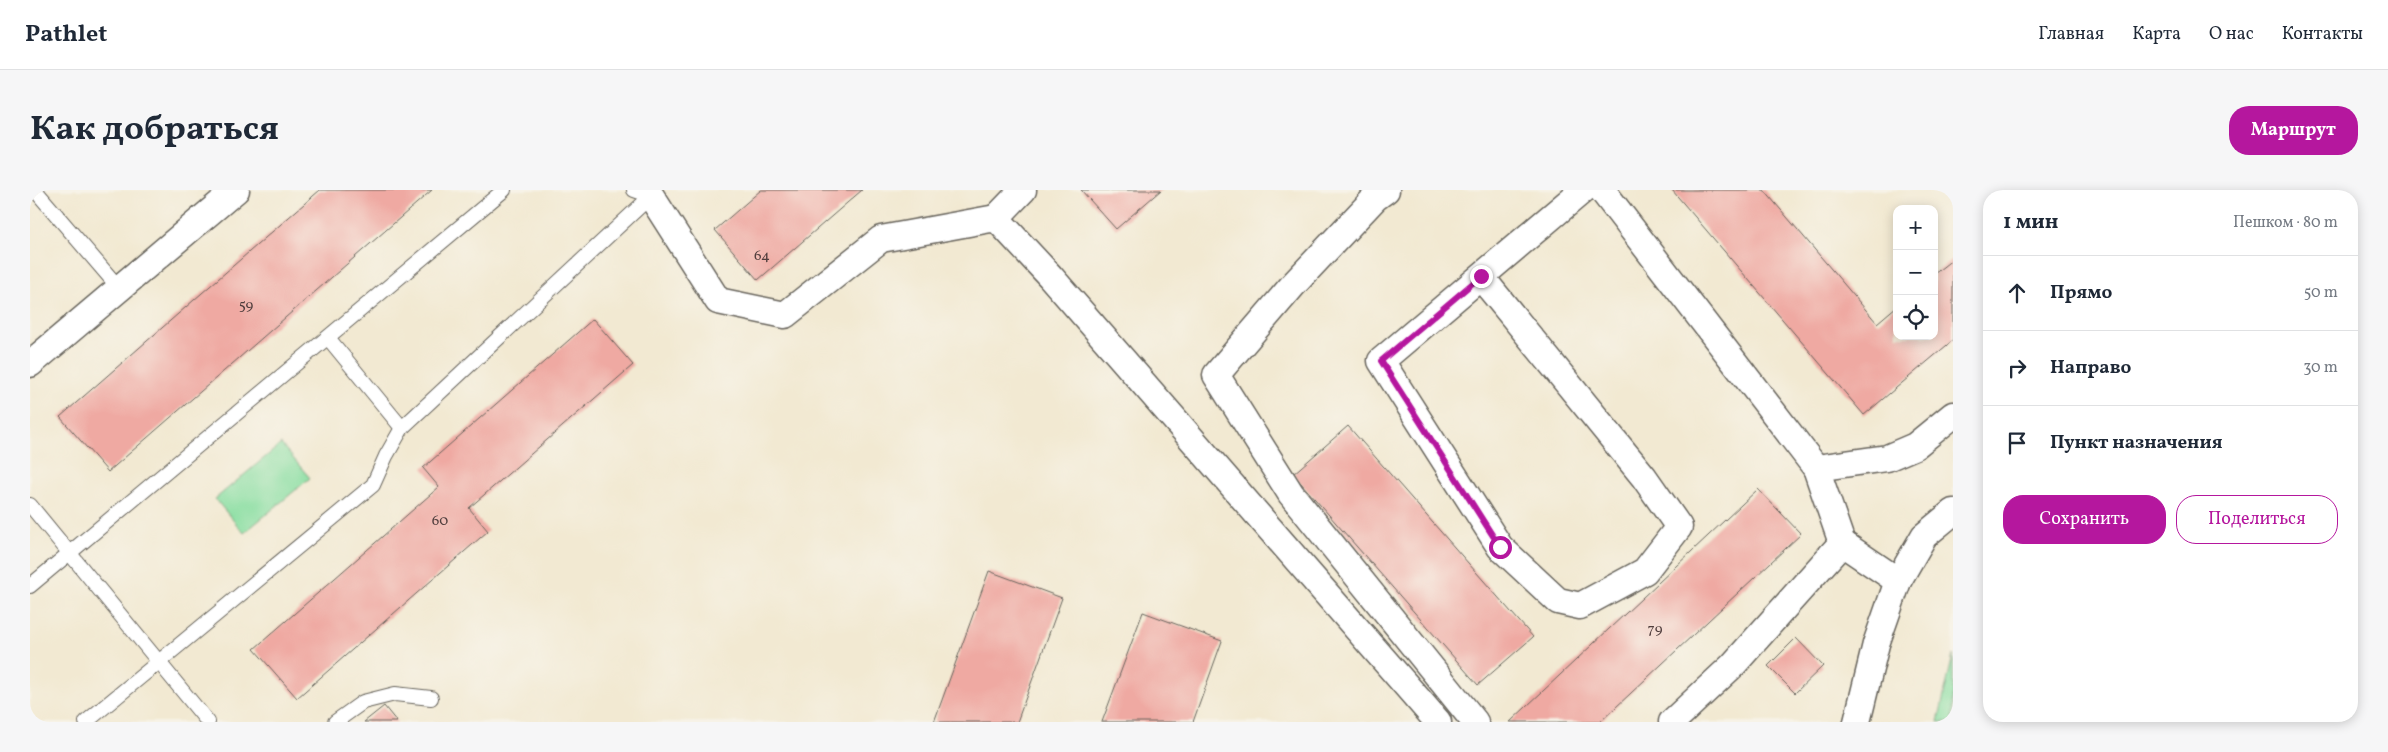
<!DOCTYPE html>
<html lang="ru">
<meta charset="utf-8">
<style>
body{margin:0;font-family:Vollkorn,serif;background:#f6f6f7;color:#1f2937}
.controls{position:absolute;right:15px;top:15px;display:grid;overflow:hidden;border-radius:10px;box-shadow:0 2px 12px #0003}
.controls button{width:45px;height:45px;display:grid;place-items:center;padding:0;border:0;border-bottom:1px solid #e0e1e3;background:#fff;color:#1f2937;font:25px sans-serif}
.stop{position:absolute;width:15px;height:15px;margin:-11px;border:4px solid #b5179e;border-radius:50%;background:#fff}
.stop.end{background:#b5179e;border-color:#fff;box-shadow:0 1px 5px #0008}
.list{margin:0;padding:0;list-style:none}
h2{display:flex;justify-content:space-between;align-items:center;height:65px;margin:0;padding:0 20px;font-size:21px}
h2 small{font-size:16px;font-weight:400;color:#747a83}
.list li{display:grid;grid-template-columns:32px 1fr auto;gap:15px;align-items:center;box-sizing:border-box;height:75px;padding:0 20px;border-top:1px solid #e0e1e3}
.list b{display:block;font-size:19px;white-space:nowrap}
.list em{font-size:16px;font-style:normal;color:#747a83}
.actions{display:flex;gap:10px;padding:15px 20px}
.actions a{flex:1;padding:11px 0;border:1px solid #b5179e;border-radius:20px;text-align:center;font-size:18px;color:#b5179e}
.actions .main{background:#b5179e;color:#fff}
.icon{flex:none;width:28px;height:28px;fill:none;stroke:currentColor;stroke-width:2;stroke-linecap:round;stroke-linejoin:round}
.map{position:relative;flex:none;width:1923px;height:532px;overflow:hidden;border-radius:20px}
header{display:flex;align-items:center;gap:30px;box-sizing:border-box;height:70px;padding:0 25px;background:#fff;border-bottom:1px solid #e0e1e3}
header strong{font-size:24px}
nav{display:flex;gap:28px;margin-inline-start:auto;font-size:18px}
.intro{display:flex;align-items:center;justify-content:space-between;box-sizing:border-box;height:120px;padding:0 30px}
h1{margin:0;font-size:35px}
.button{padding:12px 22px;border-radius:20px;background:#b5179e;color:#fff;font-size:18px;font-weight:700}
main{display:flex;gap:30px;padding:0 30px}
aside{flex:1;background:#fff;border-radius:20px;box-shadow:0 2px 12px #0003}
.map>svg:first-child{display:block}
.green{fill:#88dea1;stroke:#527d5e}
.building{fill:#efa9a2}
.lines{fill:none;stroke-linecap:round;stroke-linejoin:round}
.lane-casing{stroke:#67645c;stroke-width:16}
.street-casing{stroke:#67645c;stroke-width:29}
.lane{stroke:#fff;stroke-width:14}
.street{stroke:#fff;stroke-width:26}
.route{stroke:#b5179e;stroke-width:6}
.labels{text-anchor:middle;stroke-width:5;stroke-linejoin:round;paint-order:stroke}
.number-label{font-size:15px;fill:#513f3e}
</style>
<header>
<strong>Pathlet</strong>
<nav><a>Главная</a><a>Карта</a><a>О нас</a><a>Контакты</a></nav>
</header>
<div class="intro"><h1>Как добраться</h1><a class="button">Маршрут</a></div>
<main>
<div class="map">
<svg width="1923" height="532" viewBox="0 0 1923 532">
<rect width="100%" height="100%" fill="#f7f3e8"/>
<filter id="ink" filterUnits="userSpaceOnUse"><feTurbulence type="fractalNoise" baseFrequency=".02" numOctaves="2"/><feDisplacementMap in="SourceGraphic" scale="10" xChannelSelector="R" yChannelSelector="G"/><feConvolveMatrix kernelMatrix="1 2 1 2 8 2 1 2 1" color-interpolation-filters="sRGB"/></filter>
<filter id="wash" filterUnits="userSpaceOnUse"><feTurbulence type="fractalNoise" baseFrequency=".0096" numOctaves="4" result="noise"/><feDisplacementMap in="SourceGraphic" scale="20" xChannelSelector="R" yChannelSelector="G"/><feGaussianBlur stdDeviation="1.12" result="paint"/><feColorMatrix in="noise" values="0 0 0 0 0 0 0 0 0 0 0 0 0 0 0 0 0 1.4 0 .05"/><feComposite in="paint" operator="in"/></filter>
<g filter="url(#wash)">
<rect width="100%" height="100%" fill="#f2e9d2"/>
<g class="green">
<polygon points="251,254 280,288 214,343 185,309"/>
<polygon points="1923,465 1923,532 1908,532"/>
</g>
<g id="blocks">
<g class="building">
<polygon points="290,0 402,0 78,282 30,227"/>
<polygon points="731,0 832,0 728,90 685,40"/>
<polygon points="1051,0 1131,0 1086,39"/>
<polygon points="1642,0 1734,0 1847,133 1867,116 1867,146 1904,146 1904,84 1923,69 1923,150 1834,225"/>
<polygon points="563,129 603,175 439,318 458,341 267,508 224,459 409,297 393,278"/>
<polygon points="1318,236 1503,447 1448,495 1263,284"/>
<polygon points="1728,299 1771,344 1570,532 1480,532"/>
<polygon points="959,381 1032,408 987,532 904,532"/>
<polygon points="1113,422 1192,451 1163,532 1072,532"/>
<polygon points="1766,448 1793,476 1765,503 1738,476"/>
<polygon points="354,516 367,532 334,532"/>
</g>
</g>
</g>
<g filter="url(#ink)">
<use href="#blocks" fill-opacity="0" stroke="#67645c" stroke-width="1"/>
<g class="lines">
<defs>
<g id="lane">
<polyline points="5,0 89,98"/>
<polyline points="604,0 621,6 624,4"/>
<polyline points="299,149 372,238"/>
<polyline points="0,315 178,532"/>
<polyline points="0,396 474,0"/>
<polyline points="56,532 343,295 356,266 372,238 621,6"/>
<polyline points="305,532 333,512 365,504 401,508"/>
</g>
<g id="street">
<polyline points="1356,0 1345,8 1263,95 1186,185 1261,304 1445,532"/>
<polyline points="1572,0 1786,278 1857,268 1885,256 1923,225"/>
<polyline points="621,6 688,111 755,125 851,49 966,28 1020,86 1408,532"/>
<polyline points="966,28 993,0"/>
<polyline points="1451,87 1614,287 1649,337 1615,381 1550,416 1528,411 1470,357 1351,171 1553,0"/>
<polyline points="0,174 206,0"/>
<polyline points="1786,278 1812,353 1868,391"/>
<polyline points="1642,532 1703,475 1812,353"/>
<polyline points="1827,532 1846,454 1868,391 1894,346 1923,322"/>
</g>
</defs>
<use href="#lane" class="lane-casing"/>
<use href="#street" class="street-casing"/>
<use href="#lane" class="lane"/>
<use href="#street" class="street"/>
</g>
</g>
<g class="lines" filter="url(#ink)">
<polyline class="route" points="1451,86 1351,171 1470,357"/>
</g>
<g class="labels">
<g class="number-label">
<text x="732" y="70">64</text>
<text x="216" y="119">59</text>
<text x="410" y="335">60</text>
<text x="1625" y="443">79</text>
</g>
</g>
</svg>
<div class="controls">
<button>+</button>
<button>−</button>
<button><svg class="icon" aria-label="locate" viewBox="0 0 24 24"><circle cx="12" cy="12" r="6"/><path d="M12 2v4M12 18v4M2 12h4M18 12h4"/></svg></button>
</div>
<div class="stop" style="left:1470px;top:357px"></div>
<div class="stop end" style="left:1451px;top:86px"></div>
</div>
<aside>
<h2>1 мин<small>Пешком · 80 m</small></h2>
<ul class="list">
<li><svg class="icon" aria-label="ahead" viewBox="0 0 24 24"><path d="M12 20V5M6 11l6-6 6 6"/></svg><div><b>Прямо</b></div><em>50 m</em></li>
<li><svg class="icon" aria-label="right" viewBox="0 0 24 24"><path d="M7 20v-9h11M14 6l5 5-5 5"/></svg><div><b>Направо</b></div><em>30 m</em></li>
<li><svg class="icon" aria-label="arrive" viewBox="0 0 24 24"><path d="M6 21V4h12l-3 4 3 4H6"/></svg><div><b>Пункт назначения</b></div></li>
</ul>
<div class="actions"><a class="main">Сохранить</a><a>Поделиться</a></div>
</aside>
</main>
